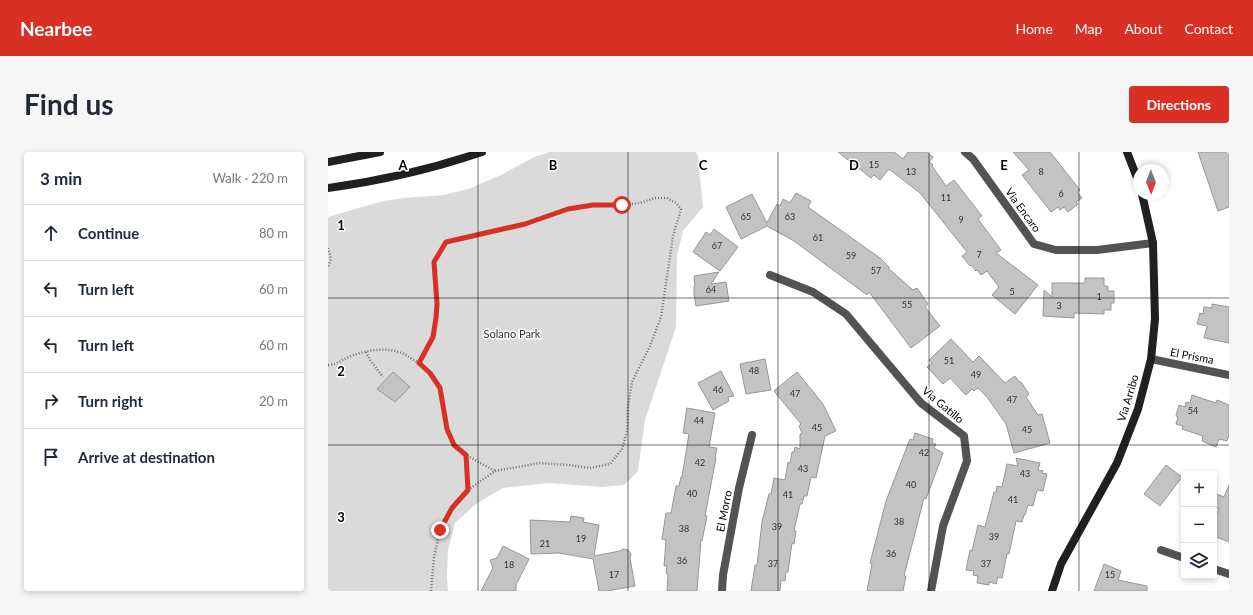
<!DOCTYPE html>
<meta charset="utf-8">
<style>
body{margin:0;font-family:Lato,sans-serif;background:#f6f6f7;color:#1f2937}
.controls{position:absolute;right:12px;bottom:12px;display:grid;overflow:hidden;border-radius:4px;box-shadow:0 2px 6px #0003}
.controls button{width:36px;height:36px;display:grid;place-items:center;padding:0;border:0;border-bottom:1px solid #e0e1e3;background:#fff;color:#1f2937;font:20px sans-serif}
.compass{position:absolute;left:805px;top:12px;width:36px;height:36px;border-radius:50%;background:#fff;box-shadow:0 2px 6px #0003;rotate:179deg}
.stop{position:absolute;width:12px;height:12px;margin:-9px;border:3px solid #d93025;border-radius:50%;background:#fff}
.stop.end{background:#d93025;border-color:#fff;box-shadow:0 1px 4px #0008}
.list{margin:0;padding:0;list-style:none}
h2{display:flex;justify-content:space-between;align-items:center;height:52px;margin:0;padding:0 16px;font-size:17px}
h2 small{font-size:13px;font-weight:400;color:#747a83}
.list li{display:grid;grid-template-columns:26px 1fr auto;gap:12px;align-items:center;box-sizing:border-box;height:56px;padding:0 16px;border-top:1px solid #e0e1e3}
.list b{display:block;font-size:15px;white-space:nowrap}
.list em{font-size:13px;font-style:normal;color:#747a83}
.icon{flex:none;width:22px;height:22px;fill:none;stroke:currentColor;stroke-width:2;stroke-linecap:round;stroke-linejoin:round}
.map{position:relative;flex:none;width:901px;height:439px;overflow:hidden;border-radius:4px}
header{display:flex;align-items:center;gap:24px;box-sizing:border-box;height:56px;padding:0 20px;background:#d93025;color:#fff}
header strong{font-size:19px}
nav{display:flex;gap:22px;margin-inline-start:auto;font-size:14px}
.intro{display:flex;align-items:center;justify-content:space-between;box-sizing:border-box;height:96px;padding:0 24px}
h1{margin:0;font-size:28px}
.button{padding:10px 18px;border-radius:4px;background:#d93025;color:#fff;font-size:14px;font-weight:700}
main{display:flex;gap:24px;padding:0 24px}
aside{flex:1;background:#fff;border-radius:4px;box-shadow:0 2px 6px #0003}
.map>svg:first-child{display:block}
.green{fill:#dadada}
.building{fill:#c3c3c3;stroke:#979797}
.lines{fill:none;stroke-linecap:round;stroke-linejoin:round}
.path{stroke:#757575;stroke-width:2.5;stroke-dasharray:1 2;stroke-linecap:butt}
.street{stroke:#535353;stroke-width:8}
.secondary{stroke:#202020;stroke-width:8}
.route{stroke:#d93025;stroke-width:5}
.grid{fill:none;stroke:#000;stroke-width:1;stroke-opacity:0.55}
.labels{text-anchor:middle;stroke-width:3;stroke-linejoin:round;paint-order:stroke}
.number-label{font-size:9px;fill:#313131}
.street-label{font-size:11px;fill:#000;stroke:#fff}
.park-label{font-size:11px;fill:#313131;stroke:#fff}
.grid-label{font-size:13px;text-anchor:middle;font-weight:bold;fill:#000;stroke:#fff;stroke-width:3;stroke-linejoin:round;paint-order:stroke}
</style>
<header>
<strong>Nearbee</strong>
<nav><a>Home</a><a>Map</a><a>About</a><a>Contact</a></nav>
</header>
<div class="intro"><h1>Find us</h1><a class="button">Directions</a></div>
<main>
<aside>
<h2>3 min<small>Walk · 220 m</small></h2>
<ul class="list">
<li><svg class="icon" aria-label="ahead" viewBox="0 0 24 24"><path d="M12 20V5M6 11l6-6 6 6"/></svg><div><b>Continue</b></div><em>80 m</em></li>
<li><svg class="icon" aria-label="left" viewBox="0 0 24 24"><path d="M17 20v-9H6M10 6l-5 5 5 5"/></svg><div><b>Turn left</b></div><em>60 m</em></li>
<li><svg class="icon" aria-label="left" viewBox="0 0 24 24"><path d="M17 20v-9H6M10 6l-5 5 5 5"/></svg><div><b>Turn left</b></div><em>60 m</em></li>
<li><svg class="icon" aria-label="right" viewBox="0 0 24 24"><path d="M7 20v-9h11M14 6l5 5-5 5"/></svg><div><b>Turn right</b></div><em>20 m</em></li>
<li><svg class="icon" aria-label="arrive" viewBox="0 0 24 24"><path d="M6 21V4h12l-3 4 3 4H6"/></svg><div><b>Arrive at destination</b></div></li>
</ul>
</aside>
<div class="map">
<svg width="901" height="439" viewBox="0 0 901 439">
<rect width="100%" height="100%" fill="#fff"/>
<polygon class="green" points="222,0 368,0 370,5 375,55 355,79 349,103 348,175 317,268 310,319 296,333 274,335 221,331 175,336 148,352 127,371 120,398 119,424 120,439 0,439 0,65 55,49 76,46 116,43 140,37 173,23 206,5"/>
<g class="building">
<polygon points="510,0 566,0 575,7 580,0 598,0 605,5 601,10 605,13 604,14 618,34 626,28 654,64 650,67 673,98 668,101 710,133 687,162 664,143 671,135 659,119 653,123 649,118 648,119 643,113 642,114 634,104 639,100 592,41 561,17 552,28 546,23 543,26"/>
<polygon points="685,0 722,0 752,38 749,40 754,46 748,50 750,52 740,60 736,55 732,58 730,55 723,60 694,23 701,18"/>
<polygon points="870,0 901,0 901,55 890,59"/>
<polygon points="468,41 483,49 480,55 552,106 561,115 561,117 585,138 589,136 600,152 597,155 612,174 583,196 541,140 539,143 466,89 439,74 413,87 398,55 424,42 439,71 449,52 452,54 455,47 462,51"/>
<polygon points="386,77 410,95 392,119 365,100 378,80 382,83"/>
<polygon points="391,120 383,132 398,130 401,149 368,154 366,142 366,134 367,134 366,124"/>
<polygon points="757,126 776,126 776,134 780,134 780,139 786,139 786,151 783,151 783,158 776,158 776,162 746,161 746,166 715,164 716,138 724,145 724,131 757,131"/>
<polygon points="884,152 901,155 901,191 876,186 879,174 869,172 872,161 875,162 876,155 884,156"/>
<polygon points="623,187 645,210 651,204 677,231 687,224 691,230 693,230 701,242 698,245 710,263 714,262 722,291 686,301 678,272 659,245 650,236 646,239 644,237 638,243 622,226 615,232 599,215 604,211 601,208"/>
<polygon points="437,207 443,238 418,242 412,212"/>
<polygon points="393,219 406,244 400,245 401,249 385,258 370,231"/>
<polygon points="65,220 82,235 67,250 49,237"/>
<polygon points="469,220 495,252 508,279 497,284 488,326 483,325 479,344 476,344 474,352 472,352 466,379 468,379 466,392 464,391 460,420 458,420 457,429 453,428 452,439 423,439 427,413 429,413 434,370 441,342 443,342 446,326 457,328 460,310 462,311 464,300 466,300 467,295 472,297 472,282 474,281 471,274 473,272 446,239"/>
<polygon points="864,243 888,251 889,248 901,253 901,283 899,289 891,287 888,295 874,289 875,284 854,277 855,274 848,272 850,265 848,264 851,253 857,255 858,250 862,251"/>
<polygon points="359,256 387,261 381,295 389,296 387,306 388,306 377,364 379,364 374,389 373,388 369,439 339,439 340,422 338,421 339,414 336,414 338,388 334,387 338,361 343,361 348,334 351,334 353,325 354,325 361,282 355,281"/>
<polygon points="587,281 605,287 604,291 608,292 606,296 615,301 598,347 596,346 576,424 578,424 575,439 539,439 544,412 542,411 558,349 582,287 585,288"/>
<polygon points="688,306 712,311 710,318 715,319 714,321 719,322 715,339 709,338 705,354 700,353 697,363 696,363 694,370 688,369 681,402 679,402 674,426 670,425 668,432 661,430 661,433 649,431 650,424 645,423 646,419 638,418 642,398 644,399 650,373 657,375 666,340 668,340 669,334 674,335 679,312 690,314"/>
<polygon points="838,313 854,325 832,354 816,342"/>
<polygon points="901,333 901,390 886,384 886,367 891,357 886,355 886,341 896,345"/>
<polygon points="243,364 256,366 255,370 271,373 266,404 292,399 295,397 300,398 303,402 302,406 307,434 279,439 271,439 265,407 231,401 203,402 202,368 242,370"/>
<polygon points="175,394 201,407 188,433 188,439 153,439 165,416 162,408 169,406"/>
<polygon points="776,412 793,419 790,428 819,434 819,439 766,439"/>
</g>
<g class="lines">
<g class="path">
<polyline points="0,96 3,107 0,116"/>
<polyline points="38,200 42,208 55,225"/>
<path d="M0,213C9,213 15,207 23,204C39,198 58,195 74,201C80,204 85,208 91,211"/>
<polyline points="138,303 140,337"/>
<polyline points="103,439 106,405 112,378 124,356 140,338 167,319 212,311 241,313 262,316 282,312 294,297 299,279 300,254 304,230 322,194 333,165 345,84 353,57 348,51 339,46 327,46 312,51 294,53 265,53 241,57 197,72 118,90 106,110 109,152 108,166 105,185 91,211 102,221 112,236 119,277 126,293 138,303 167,319"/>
</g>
<g class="street">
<polyline points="637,0 645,7 706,92 728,98 769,98 825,91"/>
<polyline points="442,123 485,140 518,162 593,251 636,284 639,309 615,374 603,439"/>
<polyline points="823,207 901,223"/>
<polyline points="833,398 856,406"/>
<polyline points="886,417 901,422"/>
<polyline points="394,439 395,423 411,336 424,283"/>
</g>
<g class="secondary">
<polyline points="799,0 811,31"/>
<polyline points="0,10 52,0"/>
<path d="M0,36C52,29 104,17 154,0"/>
<polyline points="724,439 733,412 789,311 810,257 823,207 827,167 825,91 814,42"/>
</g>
</g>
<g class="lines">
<polyline class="route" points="112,378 124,356 140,338 138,303 126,293 119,277 112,236 102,221 91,211 105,185 108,166 109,152 106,110 118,90 197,72 240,57 265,53 294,53"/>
</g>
<path class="grid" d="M150,0V439M300,0V439M450,0V439M601,0V439M751,0V439M0,146H901M0,293H901"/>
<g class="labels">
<g class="number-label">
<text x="546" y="16">15</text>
<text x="583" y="23">13</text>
<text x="713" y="23">8</text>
<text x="733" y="45">6</text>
<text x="618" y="49">11</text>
<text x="418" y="68">65</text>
<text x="462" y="68">63</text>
<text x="633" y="71">9</text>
<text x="490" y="89">61</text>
<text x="389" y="97">67</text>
<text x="651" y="106">7</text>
<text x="523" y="107">59</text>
<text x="548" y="122">57</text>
<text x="383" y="141">64</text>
<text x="684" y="143">5</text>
<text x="771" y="148">1</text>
<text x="579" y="156">55</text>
<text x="731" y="157">3</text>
<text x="621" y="212">51</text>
<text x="426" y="222">48</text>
<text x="648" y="226">49</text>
<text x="390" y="241">46</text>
<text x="467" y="245">47</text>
<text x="684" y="251">47</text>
<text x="865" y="262">54</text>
<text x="371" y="272">44</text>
<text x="489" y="279">45</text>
<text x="699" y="281">45</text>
<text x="596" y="304">42</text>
<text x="372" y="314">42</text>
<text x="475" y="320">43</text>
<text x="697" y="325">43</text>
<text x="583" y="336">40</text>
<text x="364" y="345">40</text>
<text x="460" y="346">41</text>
<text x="685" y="351">41</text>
<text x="571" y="373">38</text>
<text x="449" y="378">39</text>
<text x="356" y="380">38</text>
<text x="666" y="388">39</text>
<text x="253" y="390">19</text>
<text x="217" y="395">21</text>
<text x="563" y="405">36</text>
<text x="354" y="412">36</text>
<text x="445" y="415">37</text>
<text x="658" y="415">37</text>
<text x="181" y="416">18</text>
<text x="286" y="426">17</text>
<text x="782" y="426">15</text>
</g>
<g class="street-label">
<text transform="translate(695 58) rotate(54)" y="4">Via Encaro</text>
<text transform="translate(864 204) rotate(11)" y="4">El Prisma</text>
<text transform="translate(800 246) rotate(-73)" y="4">Via Arribo</text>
<text transform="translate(615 253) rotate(40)" y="4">Via Gatillo</text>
<text transform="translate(396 359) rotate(-79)" y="4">El Morro</text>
</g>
<g class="park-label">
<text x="184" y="186">Solano Park</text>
</g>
</g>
<g class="grid-label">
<text x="75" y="18">A</text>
<text x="225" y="18">B</text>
<text x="375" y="18">C</text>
<text x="526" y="18">D</text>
<text x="676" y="18">E</text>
<text x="13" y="78">1</text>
<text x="13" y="224">2</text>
<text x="13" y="370">3</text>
</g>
</svg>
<div class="controls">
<button>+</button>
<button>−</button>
<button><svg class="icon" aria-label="layers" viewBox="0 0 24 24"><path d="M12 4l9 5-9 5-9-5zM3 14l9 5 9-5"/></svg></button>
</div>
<svg class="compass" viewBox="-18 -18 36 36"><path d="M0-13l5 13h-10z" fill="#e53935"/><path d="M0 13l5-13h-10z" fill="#747a83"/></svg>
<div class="stop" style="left:294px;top:53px"></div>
<div class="stop end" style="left:112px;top:378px"></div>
</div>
</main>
